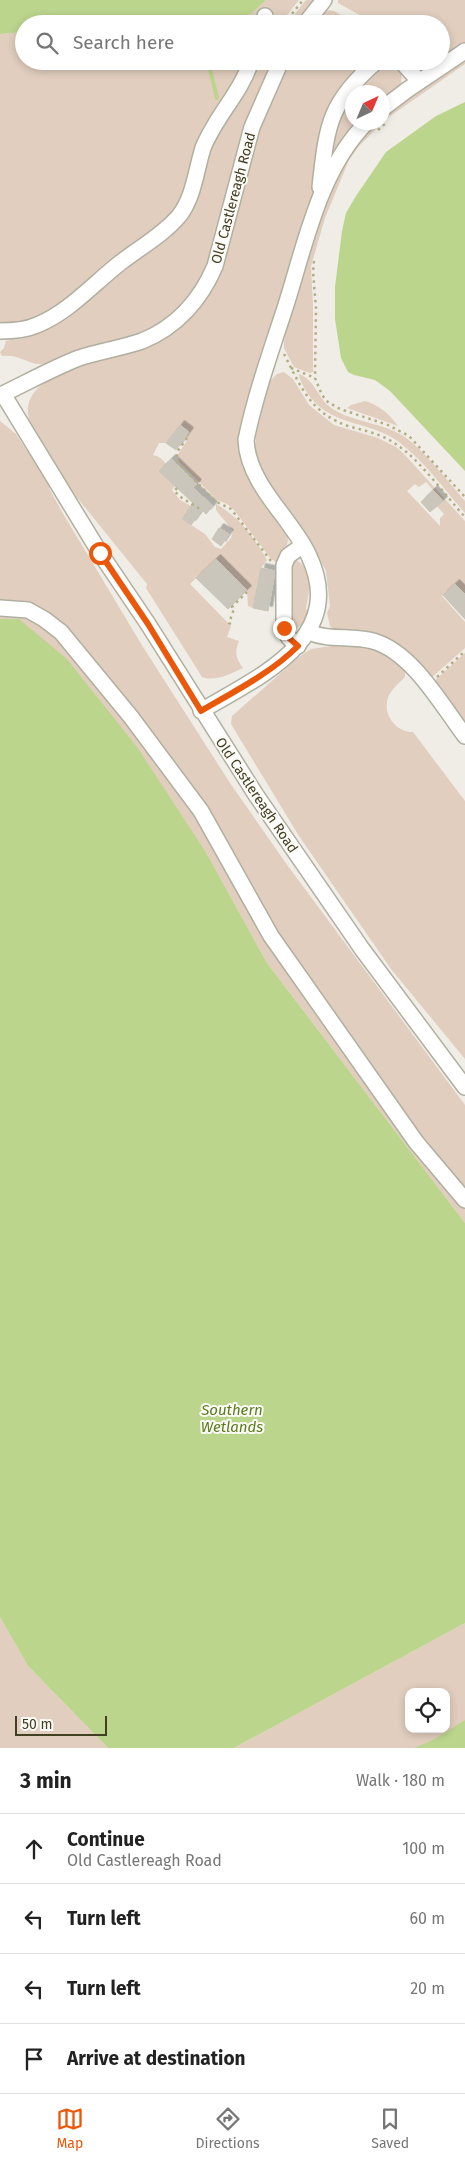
<!DOCTYPE html>
<meta charset="utf-8">
<style>
body{margin:0;font-family:"Fira Sans",sans-serif;background:#f6f6f6;color:#222}
.controls{position:absolute;right:15px;bottom:15px;display:grid;overflow:hidden;border-radius:10px;box-shadow:0 2px 8px #0003}
.controls button{width:45px;height:45px;display:grid;place-items:center;padding:0;border:0;border-bottom:1px solid #e0e0e0;background:#fff;color:#222;font:25px sans-serif}
.compass{position:absolute;left:345px;top:85px;width:45px;height:45px;border-radius:50%;background:#fff;box-shadow:0 2px 8px #0003;rotate:44deg}
.scale{position:absolute;left:15px;bottom:12px;width:92px;box-sizing:border-box;padding-left:5px;border:2px solid #424023;border-top:0;font-size:14px;line-height:18px;white-space:nowrap;color:#424023;-webkit-text-stroke:4px #fbfaf7;paint-order:stroke}
.stop{position:absolute;width:15px;height:15px;margin:-11px;border:4px solid #ea580c;border-radius:50%;background:#fff}
.stop.end{background:#ea580c;border-color:#fff;box-shadow:0 1px 5px #0008}
.list{margin:0;padding:0;list-style:none}
h2{display:flex;justify-content:space-between;align-items:center;height:65px;margin:0;padding:0 20px;font-size:21px}
h2 small{font-size:16px;font-weight:400;color:#767676}
.list li{display:grid;grid-template-columns:32px 1fr auto;gap:15px;align-items:center;box-sizing:border-box;height:70px;padding:0 20px;border-top:1px solid #e0e0e0}
.list b{display:block;font-size:19px;white-space:nowrap}
.list p{margin:0;font-size:16px;white-space:nowrap;color:#767676}
.list em{font-size:16px;font-style:normal;color:#767676}
.icon{flex:none;width:28px;height:28px;fill:none;stroke:currentColor;stroke-width:2;stroke-linecap:round;stroke-linejoin:round}
.map{position:relative;flex:none;width:465px;height:1748px;overflow:hidden}
.search{position:absolute;background:#fff;box-shadow:0 2px 8px #0003;left:15px;right:15px;top:15px;height:55px;display:flex;align-items:center;gap:12px;box-sizing:border-box;padding:0 18px;border-radius:28px;color:#767676;font-size:19px}
.sheet{height:345px;background:#fff}
nav{display:flex;justify-content:space-around;align-items:center;box-sizing:border-box;height:70px;border-top:1px solid #e0e0e0;background:#fff;font-size:14px;color:#767676}
nav a{display:grid;justify-items:center;gap:2px}
nav .on{color:#ea580c}
.map>svg:first-child{display:block}
.green{fill:#e1cebe;fill-rule:evenodd}
.water{fill:#bcd58d}
.lines{fill:none;stroke-linecap:round;stroke-linejoin:round}
.stream{stroke:#bcd58d;stroke-width:4}
.building{fill:#cac6bb;stroke:#c9c5b8;filter:url(#shadow)}
.minor-casing{stroke:#b1afa0;stroke-width:18}
.path{stroke:#b4ae85;stroke-width:2.5;stroke-dasharray:2.5 4;stroke-linecap:butt}
.minor{stroke:#fff;stroke-width:15}
.route{stroke:#ea580c;stroke-width:6}
.labels{text-anchor:middle;stroke-width:4;stroke-linejoin:round;paint-order:stroke}
.street-label{font-size:14px;fill:#424023;stroke:#fbfaf7}
.water-label{font-size:15px;font-style:italic;fill:#597c1a;stroke:#fbfaf7}
</style>
<div class="map">
<svg width="465" height="1748" viewBox="0 0 465 1748">
<defs>
<filter id="shadow"><feDropShadow dx="4.5" dy="-4.5" stdDeviation="0" flood-color="#0004"/></filter>
</defs>
<rect width="100%" height="100%" fill="#efede6"/>
<g class="green">
<polygon points="266,0 299,0 280,24 233,24 252,13"/>
<polygon points="306,0 317,0 298,24 287,24"/>
<polygon points="338,0 465,0 465,43 441,58 441,24 370,24 367,19 338,3"/>
<polygon points="326,10 334,11 356,24 313,24"/>
<polygon points="24,32 24,61 248,61 193,169 176,212 52,313 24,322 0,324 0,34"/>
<polygon points="465,59 465,64 386,119 359,146 349,160 325,218 311,266 313,305 313,372 310,373 294,367 284,348 284,342 288,319 322,215 346,157 376,123 382,122 384,116"/>
<path d="M259,61H275L213,253L199,286L174,315L141,335L45,364C29,366 21,354 2,356L0,352L4,348L6,341L29,337L45,330L171,229L207,147Z"/>
<path d="M290,61H369L341,89L324,119L314,191L239,435C240,465 254,489 271,513C276,519 285,528 287,535C291,546 280,553 278,563L271,559L234,510L227,504L217,500L179,462L178,454L188,439L186,437L189,432L180,425L166,443H159L153,455C168,458 170,474 175,486L172,490L180,500L200,511L182,519L205,534L215,547L221,549L231,538L233,531L216,510V504C238,516 255,538 267,560L261,568L253,608L248,606L247,590L216,559L190,584L231,626L227,637L239,641C234,653 236,658 243,668C230,674 216,682 202,677L146,588L147,584L75,495L65,480L49,488L62,512L143,647L230,783L285,862L465,1105V1191L422,1137L301,974L247,884L65,630L0,603V421L16,434L27,451L45,448C40,437 29,427 28,414C24,372 102,363 130,351C137,349 188,319 192,315C197,309 210,265 214,254C237,189 257,122 290,61Z"/>
<path d="M390,64H394L402,70L401,86L383,100L382,92H352V122L356,123L343,137L330,157C331,147 331,135 334,126C343,104 365,70 390,64Z"/>
<path d="M284,372L293,379L309,405L334,425L378,438L396,447L404,454L465,521V594L455,584L442,596L465,622V648L431,678C402,636 378,640 333,629L330,626L327,613L330,606L326,571L313,546L268,480L255,455L256,434L269,382L277,374ZM426,482L443,501L437,506L444,514L440,518V526L407,491L415,484L419,487Z"/>
<path d="M299,374C315,380 317,397 330,407C349,421 377,422 398,433C420,444 448,482 465,501V513C444,489 424,461 399,442C368,419 329,428 306,391C303,385 299,379 299,374Z"/>
<path d="M365,401C379,405 389,414 398,426L347,408L351,405Z"/>
<path d="M296,560C315,570 309,592 306,609L309,612L304,623L294,630H291V566Z"/>
<polygon points="0,613 35,619 61,639 201,819 238,889 465,1204 465,1223 267,963 207,854 19,619 0,619"/>
<path d="M345,644C371,646 386,650 405,669V677C400,682 393,688 389,695C381,713 395,732 413,732L465,801V1059L391,969L299,836L231,724L232,716L299,657L311,649Z"/>
<polygon points="465,653 465,723 433,682"/>
<polygon points="0,1617 28,1666 108,1748 0,1748"/>
<path d="M465,1623V1748H234L236,1747ZM409,1692H446V1729H409Z"/>
</g>
<g class="water">
<polygon points="0,0 266,0 252,13 233,24 24,24 24,32 0,34"/>
<polygon points="465,102 465,471 390,391 375,380 354,375 348,372 341,358 335,319 335,287 342,231 346,213 356,196 386,152 436,116"/>
<polygon points="0,619 19,619 67,659 137,747 207,854 267,963 465,1223 465,1623 234,1748 108,1748 28,1666 0,1617"/>
<polygon points="465,1720 465,1748 414,1748 433,1740"/>
</g>
<g class="lines">
<polyline class="stream" points="208,61 217,98"/>
</g>
<g class="building">
<polygon points="180,425 189,432 176,450 166,443"/>
<polygon points="171,459 197,484 193,488 213,506 206,514 202,510 191,525 182,519 193,503 159,471"/>
<polygon points="433,490 443,501 430,512 421,502"/>
<polygon points="219,528 229,534 221,546 212,539"/>
<polygon points="216,559 247,590 228,609 196,578"/>
<polygon points="261,568 275,571 268,611 253,608"/>
<polygon points="455,584 465,594 465,619 443,595"/>
</g>
<g class="lines">
<defs>
<g id="minor">
<polyline points="263,24 265,16"/>
<polyline points="305,24 324,0"/>
<path d="M281,61L252,127L215,266C201,299 177,327 142,341C122,348 100,351 79,358C53,368 28,382 3,394L100,553L148,624L256,795L362,949L465,1087"/>
<polyline points="401,61 419,81"/>
<polyline points="382,109 407,90 465,51"/>
<path d="M320,187C327,126 328,103 377,61"/>
<path d="M0,331C12,331 26,330 37,325C69,312 93,284 120,263C139,248 163,235 179,216C194,197 196,170 203,148C215,117 241,93 251,61"/>
<polyline points="0,608 28,610 44,619 61,632 131,717 201,811 271,936 416,1142 465,1200"/>
<path d="M309,632C329,641 351,635 373,641C412,652 441,704 465,736"/>
<polyline points="298,646 289,638 284,628 284,565 288,556 303,545"/>
<path d="M201,711C258,677 348,639 309,556C303,542 293,530 284,517C267,495 247,469 246,440C255,396 271,351 285,308C305,246 319,170 367,122"/>
</g>
</defs>
<use href="#minor" class="minor-casing"/>
<g class="path">
<polyline points="284,24 303,0"/>
<polyline points="378,130 387,122"/>
<polyline points="314,261 313,272 316,308 315,378 322,395 328,402 340,409 388,425 409,436 465,497"/>
<path d="M284,354C302,389 311,414 351,427C367,431 384,435 397,445C419,459 446,496 465,517"/>
<polyline points="291,368 315,378"/>
<polyline points="187,438 177,452 177,462 215,501 231,509 271,561"/>
<polyline points="177,488 174,491 182,498 200,509"/>
<polyline points="231,624 229,623 234,609 232,607 247,592"/>
<polyline points="437,677 465,651"/>
</g>
<use href="#minor" class="minor"/>
</g>
<g class="lines">
<path class="route" d="M100,553L148,624L201,711C235,691 271,673 298,646L289,638L284,628"/>
</g>
<g class="labels">
<g class="street-label">
<text transform="translate(233 198) rotate(-75)" y="5">Old Castlereagh Road</text>
<text transform="translate(257 795) rotate(56)" y="5">Old Castlereagh Road</text>
</g>
<g class="water-label">
<text x="232" y="1415">Southern<tspan x="232" dy="17">Wetlands</tspan></text>
</g>
</g>
</svg>
<div class="controls">
<button><svg class="icon" aria-label="locate" viewBox="0 0 24 24"><circle cx="12" cy="12" r="6"/><path d="M12 2v4M12 18v4M2 12h4M18 12h4"/></svg></button>
</div>
<svg class="compass" viewBox="-18 -18 36 36"><path d="M0-13l5 13h-10z" fill="#e53935"/><path d="M0 13l5-13h-10z" fill="#767676"/></svg>
<div class="scale">50 m</div>
<div class="stop" style="left:100px;top:553px"></div>
<div class="stop end" style="left:284px;top:628px"></div>
<div class="search"><svg class="icon" aria-label="search" viewBox="0 0 24 24"><circle cx="10" cy="10" r="6"/><path d="M15 15l6 6"/></svg>Search here</div>
</div>
<section class="sheet">
<h2>3 min<small>Walk · 180 m</small></h2>
<ul class="list">
<li><svg class="icon" aria-label="ahead" viewBox="0 0 24 24"><path d="M12 20V5M6 11l6-6 6 6"/></svg><div><b>Continue</b><p>Old Castlereagh Road</p></div><em>100 m</em></li>
<li><svg class="icon" aria-label="left" viewBox="0 0 24 24"><path d="M17 20v-9H6M10 6l-5 5 5 5"/></svg><div><b>Turn left</b></div><em>60 m</em></li>
<li><svg class="icon" aria-label="left" viewBox="0 0 24 24"><path d="M17 20v-9H6M10 6l-5 5 5 5"/></svg><div><b>Turn left</b></div><em>20 m</em></li>
<li><svg class="icon" aria-label="arrive" viewBox="0 0 24 24"><path d="M6 21V4h12l-3 4 3 4H6"/></svg><div><b>Arrive at destination</b></div></li>
</ul>
</section>
<nav>
<a class="on"><svg class="icon" aria-label="map" viewBox="0 0 24 24"><path d="M3 6l6-2 6 2 6-2v14l-6 2-6-2-6 2zM9 4v14M15 6v14"/></svg>Map</a>
<a><svg class="icon" aria-label="directions" viewBox="0 0 24 24"><path d="M12 3l9 9-9 9-9-9zM9 14v-3h6M13 9l2 2-2 2"/></svg>Directions</a>
<a><svg class="icon" aria-label="saved" viewBox="0 0 24 24"><path d="M7 4h10v16l-5-4-5 4z"/></svg>Saved</a>
</nav>
